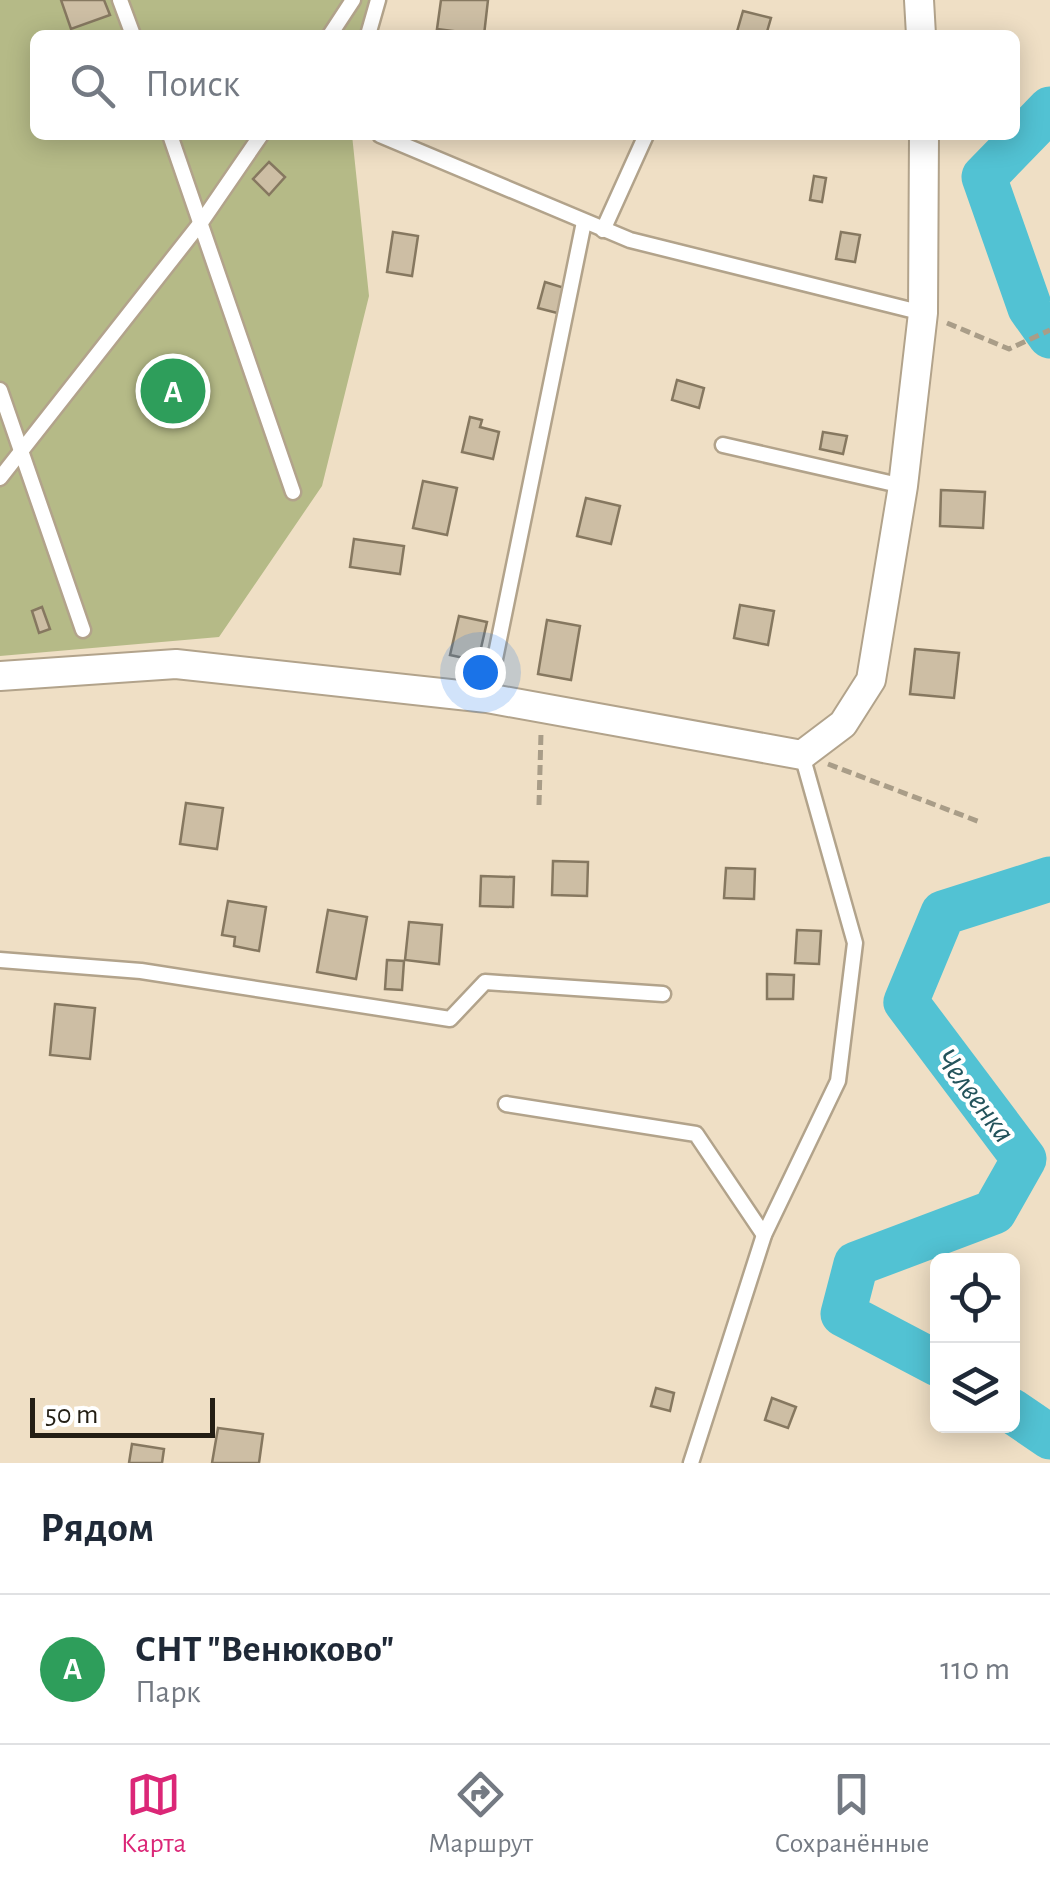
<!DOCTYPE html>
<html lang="ru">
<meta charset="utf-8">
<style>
body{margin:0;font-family:"Alegreya Sans",sans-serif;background:#f2f2f3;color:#1f2937}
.controls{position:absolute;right:30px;bottom:30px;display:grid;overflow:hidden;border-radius:15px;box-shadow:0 5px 25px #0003}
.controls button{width:90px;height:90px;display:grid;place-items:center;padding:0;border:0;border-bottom:2px solid #e0e1e3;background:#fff;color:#1f2937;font:50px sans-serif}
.scale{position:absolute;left:30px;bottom:25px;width:185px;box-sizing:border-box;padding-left:10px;border:5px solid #231e14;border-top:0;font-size:28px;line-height:35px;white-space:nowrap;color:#231e14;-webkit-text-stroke:8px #fff;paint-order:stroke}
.you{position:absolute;left:480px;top:672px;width:35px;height:35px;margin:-25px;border:8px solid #fff;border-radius:50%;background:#1a73e8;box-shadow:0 0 0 15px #1a73e833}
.badge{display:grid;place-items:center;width:65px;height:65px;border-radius:50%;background:#db2777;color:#fff;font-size:32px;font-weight:700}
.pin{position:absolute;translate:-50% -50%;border:5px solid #fff;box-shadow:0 2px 10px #0006}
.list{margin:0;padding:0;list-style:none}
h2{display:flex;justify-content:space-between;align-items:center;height:130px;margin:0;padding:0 40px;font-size:42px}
h2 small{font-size:32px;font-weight:400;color:#747a83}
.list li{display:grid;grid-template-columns:65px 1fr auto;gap:30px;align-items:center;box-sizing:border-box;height:150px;padding:0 40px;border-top:2px solid #e0e1e3}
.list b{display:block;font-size:38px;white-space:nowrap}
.list p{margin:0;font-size:32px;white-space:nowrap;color:#747a83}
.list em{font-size:32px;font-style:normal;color:#747a83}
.icon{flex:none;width:55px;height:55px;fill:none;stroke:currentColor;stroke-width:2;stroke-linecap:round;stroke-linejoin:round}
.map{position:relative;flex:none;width:1050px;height:1463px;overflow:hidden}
.search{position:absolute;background:#fff;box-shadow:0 5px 25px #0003;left:30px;right:30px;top:30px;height:110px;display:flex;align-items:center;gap:25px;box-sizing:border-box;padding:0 35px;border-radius:15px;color:#747a83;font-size:38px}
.sheet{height:280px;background:#fff}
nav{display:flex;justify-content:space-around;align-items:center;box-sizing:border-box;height:140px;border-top:2px solid #e0e1e3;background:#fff;font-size:28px;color:#747a83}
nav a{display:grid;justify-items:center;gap:5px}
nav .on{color:#db2777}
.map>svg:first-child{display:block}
.garden{fill:#b5ba87}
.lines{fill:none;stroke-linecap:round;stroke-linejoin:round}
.river{stroke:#52c2d3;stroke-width:45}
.building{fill:#cdbea4;stroke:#867860;stroke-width:2.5}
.lane-casing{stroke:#b2a38b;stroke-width:19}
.street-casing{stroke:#b2a38b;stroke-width:32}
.path{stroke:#a99d88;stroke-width:5;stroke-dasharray:10 5;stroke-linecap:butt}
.lane{stroke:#fff;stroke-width:14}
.street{stroke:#fff;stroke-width:28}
.labels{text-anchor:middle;stroke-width:8;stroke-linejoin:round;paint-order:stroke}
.water-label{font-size:32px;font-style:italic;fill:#23535b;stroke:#fff}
</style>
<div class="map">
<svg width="1050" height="1463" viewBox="0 0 1050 1463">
<rect width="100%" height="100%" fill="#efdfc5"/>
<polygon class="garden" points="0,0 373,0 362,35 35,35 35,135 352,135 369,296 322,486 219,637 0,656"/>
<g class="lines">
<g class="river">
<polyline points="1050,109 984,177 1030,308 1050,336"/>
<polyline points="938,1364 843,1314 856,1264 994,1212 1024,1159 906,1002 943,913 1050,879"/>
<polyline points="1012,1411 1050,1437"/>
</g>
</g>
<g class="building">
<polygon points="61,0 104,0 110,15 71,29"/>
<polygon points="441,0 488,0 484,35 437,29"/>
<polygon points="743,11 771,18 766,35 736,35"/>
<polygon points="269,162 285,177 269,195 253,179"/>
<polygon points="814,176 826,178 822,202 810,200"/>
<polygon points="393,232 418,236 412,276 387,272"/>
<polygon points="841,232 860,235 855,262 836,259"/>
<polygon points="545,282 568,289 561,314 538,308"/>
<polygon points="677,380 704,388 699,408 672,400"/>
<polygon points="470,417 482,420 480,427 499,432 493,459 462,452"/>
<polygon points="823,432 847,436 843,454 820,449"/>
<polygon points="423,481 457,488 447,535 413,528"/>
<polygon points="941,490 985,492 983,528 940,526"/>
<polygon points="586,498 620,506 611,544 577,536"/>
<polygon points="354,539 404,546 400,574 350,567"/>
<polygon points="740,605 774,611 768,645 734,638"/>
<polygon points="42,607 50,629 39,633 32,611"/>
<polygon points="459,616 487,622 478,661 450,655"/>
<polygon points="547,620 580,626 571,680 538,674"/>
<polygon points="915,649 959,653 954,698 910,694"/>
<polygon points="186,803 223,808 217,849 180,844"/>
<polygon points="553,861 588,862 587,896 552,895"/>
<polygon points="726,868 755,869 754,899 724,898"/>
<polygon points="481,876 514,877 513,907 480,906"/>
<polygon points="228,901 266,907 259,951 234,946 235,937 222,935"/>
<polygon points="328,910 367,917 356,979 317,972"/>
<polygon points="409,922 442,925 439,964 405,960"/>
<polygon points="797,930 821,931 819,964 795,963"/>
<polygon points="387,960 404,961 402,990 385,989"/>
<polygon points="767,974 794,975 793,999 767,999"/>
<polygon points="55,1004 95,1008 90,1059 50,1055"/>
<polygon points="656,1388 674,1393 670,1411 651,1406"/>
<polygon points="772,1398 796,1407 788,1428 765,1420"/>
<polygon points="218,1428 263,1434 259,1463 212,1463"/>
<polygon points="132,1444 164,1449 162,1463 129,1463"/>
</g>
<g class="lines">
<defs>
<g id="lane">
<polyline points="120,0 133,35"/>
<polyline points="330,35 353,0"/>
<polyline points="368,35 378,0"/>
<polyline points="170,135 293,492"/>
<polyline points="380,135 630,240 923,313"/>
<polyline points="603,230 646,135"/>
<polyline points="0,390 83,630"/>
<polyline points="723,445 903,486"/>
<polyline points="0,478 202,221 261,135"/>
<polyline points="487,698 584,222"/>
<polyline points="0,960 141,971 450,1019 485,982 663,994"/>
<polyline points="506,1104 696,1134 764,1235"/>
<polyline points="691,1463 764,1235 838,1081 855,943 802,755"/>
</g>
<g id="street">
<polyline points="919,0 921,35"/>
<polyline points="0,676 176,664 487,698 802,755 843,724 871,680 903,486 923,313 924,135"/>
</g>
</defs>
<use href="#lane" class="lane-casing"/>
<use href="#street" class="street-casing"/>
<g class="path">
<polyline points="947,323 1009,349 1050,330"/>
<polyline points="828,764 980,822"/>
<polyline points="539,805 541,733"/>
</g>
<use href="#lane" class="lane"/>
<use href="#street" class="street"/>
</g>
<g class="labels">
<g class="water-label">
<text transform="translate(976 1095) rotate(53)" y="11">Челвенка</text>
</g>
</g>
</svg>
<div class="controls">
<button><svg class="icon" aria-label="locate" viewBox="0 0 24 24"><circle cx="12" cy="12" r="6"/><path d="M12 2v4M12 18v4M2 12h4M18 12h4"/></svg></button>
<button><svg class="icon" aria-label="layers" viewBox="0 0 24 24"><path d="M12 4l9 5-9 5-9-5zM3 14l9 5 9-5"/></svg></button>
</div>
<div class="scale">50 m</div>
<div class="you"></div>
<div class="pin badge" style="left:173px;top:391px;background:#2e9e5b">A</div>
<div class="search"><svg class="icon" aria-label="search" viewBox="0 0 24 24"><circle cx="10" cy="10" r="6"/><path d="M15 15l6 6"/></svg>Поиск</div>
</div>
<section class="sheet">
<h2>Рядом<small></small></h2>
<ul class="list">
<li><span class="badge" style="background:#2e9e5b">A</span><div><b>СНТ &quot;Венюково&quot;</b><p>Парк</p></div><em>110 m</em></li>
</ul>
</section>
<nav>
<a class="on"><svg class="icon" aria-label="map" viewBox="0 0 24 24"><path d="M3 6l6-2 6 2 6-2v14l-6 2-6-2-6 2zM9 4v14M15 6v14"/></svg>Карта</a>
<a><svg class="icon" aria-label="directions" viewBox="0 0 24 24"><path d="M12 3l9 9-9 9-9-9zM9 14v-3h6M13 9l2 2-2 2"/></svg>Маршрут</a>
<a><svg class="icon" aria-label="saved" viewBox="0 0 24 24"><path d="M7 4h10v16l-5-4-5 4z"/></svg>Сохранённые</a>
</nav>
